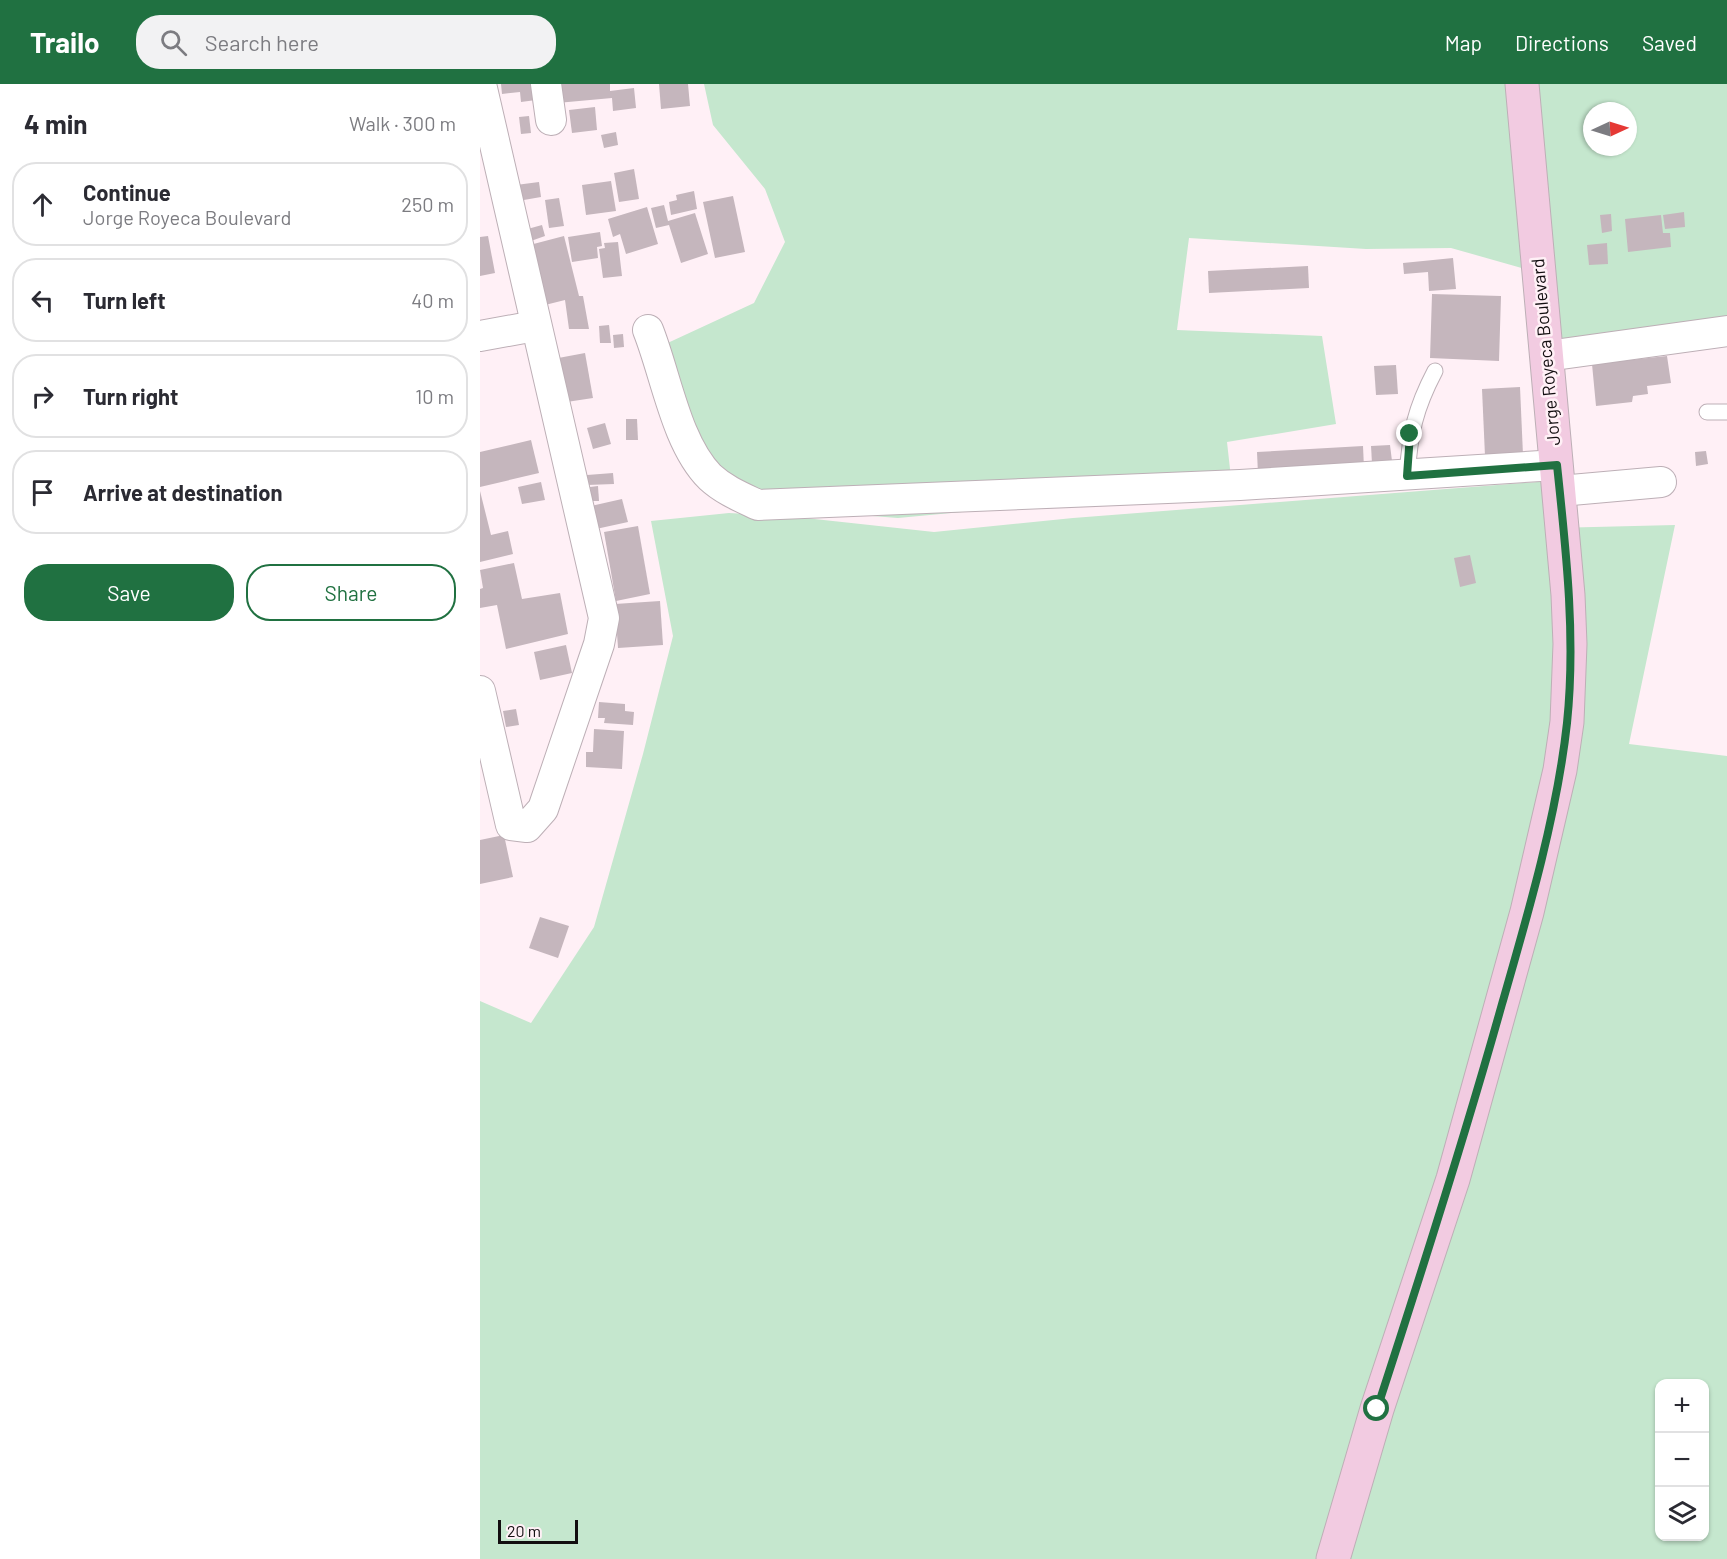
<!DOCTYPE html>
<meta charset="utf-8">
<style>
body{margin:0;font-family:Barlow,sans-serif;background:#f2f2f3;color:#2b2b33}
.controls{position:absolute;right:18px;bottom:18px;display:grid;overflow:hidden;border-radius:12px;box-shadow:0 2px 4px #0004}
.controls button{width:54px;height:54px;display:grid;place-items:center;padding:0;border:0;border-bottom:2px solid #e1e1e2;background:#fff;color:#2b2b33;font:30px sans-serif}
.compass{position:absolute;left:1103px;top:18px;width:54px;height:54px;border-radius:50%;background:#fff;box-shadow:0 2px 4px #0004;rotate:86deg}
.scale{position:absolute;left:18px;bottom:15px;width:80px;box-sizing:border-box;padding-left:6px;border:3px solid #120e10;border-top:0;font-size:16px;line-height:21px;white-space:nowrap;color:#120e10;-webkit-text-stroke:4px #fff0f6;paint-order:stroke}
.stop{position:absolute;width:18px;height:18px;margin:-14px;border:4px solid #207141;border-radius:50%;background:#fff}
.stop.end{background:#207141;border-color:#fff;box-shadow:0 2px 6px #0008}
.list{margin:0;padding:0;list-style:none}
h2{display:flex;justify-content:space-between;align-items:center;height:78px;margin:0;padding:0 24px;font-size:26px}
h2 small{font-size:20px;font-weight:400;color:#7c7c81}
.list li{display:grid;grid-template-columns:39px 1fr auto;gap:18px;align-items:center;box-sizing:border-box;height:84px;margin:0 12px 12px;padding:0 12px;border:2px solid #e1e1e2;border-radius:24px}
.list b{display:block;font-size:22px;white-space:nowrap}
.list p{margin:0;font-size:20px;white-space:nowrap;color:#7c7c81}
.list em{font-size:20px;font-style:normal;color:#7c7c81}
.actions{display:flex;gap:12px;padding:18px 24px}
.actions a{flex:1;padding:14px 0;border:2px solid #207141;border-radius:24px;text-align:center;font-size:21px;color:#207141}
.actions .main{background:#207141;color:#fff}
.icon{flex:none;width:33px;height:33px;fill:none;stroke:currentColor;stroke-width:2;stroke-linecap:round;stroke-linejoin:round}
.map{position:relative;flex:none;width:1247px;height:1475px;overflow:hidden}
header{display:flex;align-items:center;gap:36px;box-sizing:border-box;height:84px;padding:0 30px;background:#207141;color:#fff}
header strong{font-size:28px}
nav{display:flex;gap:33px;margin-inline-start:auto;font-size:21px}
.search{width:420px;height:54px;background:#f2f2f3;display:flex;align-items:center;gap:15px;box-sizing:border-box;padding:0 21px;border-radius:24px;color:#7c7c81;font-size:22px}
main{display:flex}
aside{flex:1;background:#fff}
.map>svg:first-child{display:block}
.green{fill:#c5e7ce;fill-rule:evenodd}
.building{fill:#c5b6bd}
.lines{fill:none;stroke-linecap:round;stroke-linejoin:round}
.lane-casing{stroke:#bdafb6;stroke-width:17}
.street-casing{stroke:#bdafb6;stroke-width:32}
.secondary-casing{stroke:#bdafb6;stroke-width:35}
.lane{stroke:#fff;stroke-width:15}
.street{stroke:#fff;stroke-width:30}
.secondary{stroke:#f2cbe1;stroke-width:33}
.route{stroke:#207141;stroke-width:8}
.labels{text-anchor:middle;stroke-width:5;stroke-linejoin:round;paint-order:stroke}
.street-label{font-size:18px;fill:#120e10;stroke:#fff0f6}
</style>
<header>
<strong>Trailo</strong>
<div class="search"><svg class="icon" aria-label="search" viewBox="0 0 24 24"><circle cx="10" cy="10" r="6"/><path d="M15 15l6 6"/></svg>Search here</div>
<nav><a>Map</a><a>Directions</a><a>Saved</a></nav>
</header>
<main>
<aside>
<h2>4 min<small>Walk · 300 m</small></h2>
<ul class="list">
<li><svg class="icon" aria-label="ahead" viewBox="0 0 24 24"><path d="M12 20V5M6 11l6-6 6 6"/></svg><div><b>Continue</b><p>Jorge Royeca Boulevard</p></div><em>250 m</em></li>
<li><svg class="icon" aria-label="left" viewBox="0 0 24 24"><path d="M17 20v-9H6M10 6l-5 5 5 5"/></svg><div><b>Turn left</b></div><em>40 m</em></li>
<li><svg class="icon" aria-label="right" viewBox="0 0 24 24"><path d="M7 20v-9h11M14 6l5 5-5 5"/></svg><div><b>Turn right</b></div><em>10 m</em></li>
<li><svg class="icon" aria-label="arrive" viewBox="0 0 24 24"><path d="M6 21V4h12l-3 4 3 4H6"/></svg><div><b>Arrive at destination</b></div></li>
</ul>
<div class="actions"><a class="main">Save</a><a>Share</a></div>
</aside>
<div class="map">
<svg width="1247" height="1475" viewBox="0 0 1247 1475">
<rect width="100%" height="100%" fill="#fff0f6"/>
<g class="green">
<polygon points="224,0 1036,0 1049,186 971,164 886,165 709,154 697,246 842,252 856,340 747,358 753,412 588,418 418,434 249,421 166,269 274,219 305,158 285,105 233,41"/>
<path d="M1046,0H1247V258L1056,281ZM1112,27H1148V63H1112Z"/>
<path d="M1070,397L1073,444L1195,441L1149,660L1247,672V1475H0V917L51,939L114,843L163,670L193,552L171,437L249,429L316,433L454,448L593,434ZM1180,1300H1224V1452H1180Z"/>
</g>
<g class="building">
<polygon points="21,0 54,0 56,16 41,18 40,8 22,10"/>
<polygon points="75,0 130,0 130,7 154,4 156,24 133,27 132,14 77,19"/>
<polygon points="179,0 208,0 210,22 181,25"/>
<polygon points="115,23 117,46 92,49 89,26"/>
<polygon points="49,32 51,49 41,50 39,33"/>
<polygon points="136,48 138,61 124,64 121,51"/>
<polygon points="154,85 159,115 139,118 134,89"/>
<polygon points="131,97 136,127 106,131 102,101"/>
<polygon points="59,98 61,113 38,117 36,101"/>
<polygon points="214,107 217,125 191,131 189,118 197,116 196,111"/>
<polygon points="253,112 265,168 235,174 223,118"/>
<polygon points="79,114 84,142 69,144 65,116"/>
<polygon points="184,121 188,137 215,129 228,170 201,179 189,141 176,144 171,124"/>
<polygon points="167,123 178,160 146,170 140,150 133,153 128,135"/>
<polygon points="1204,128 1205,143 1185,145 1183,131"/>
<polygon points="1131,130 1132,147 1122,149 1120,131"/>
<polygon points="1181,131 1183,149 1190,149 1191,163 1148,168 1145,135"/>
<polygon points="62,141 65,152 48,158 44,146"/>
<polygon points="120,148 122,162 117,163 118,174 92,178 88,153"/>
<polygon points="8,152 15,189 0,192 0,153"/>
<polygon points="84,152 99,212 103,212 109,245 89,245 85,216 57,223 42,163"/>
<polygon points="138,158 142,192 123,194 119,165 125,164 124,159"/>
<polygon points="1127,159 1128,180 1109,181 1107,161"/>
<polygon points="973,174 976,205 949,207 948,188 924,190 923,179"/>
<polygon points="828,182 829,204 729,209 728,187"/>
<polygon points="952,210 1021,212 1019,277 950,274"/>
<polygon points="129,241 131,259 120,259 119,242"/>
<polygon points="143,250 144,263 134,264 133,251"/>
<polygon points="105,269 113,314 80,319 73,275"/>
<polygon points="1187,272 1191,299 1167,302 1168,310 1153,312 1152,318 1116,322 1112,280"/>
<polygon points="916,281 918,310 896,311 894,282"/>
<polygon points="1040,303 1043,371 1005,372 1002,305"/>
<polygon points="146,335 157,335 158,356 146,356"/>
<polygon points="125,339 131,360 113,365 107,344"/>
<polygon points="51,356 59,389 0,403 0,368"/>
<polygon points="910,361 912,377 892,379 891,362"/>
<polygon points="883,362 884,384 778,390 777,368"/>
<polygon points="1226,367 1228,380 1216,382 1215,368"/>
<polygon points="133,389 134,400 107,401 107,391"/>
<polygon points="61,398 65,416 42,420 38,403"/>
<polygon points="118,402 119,417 111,417 110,403"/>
<polygon points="0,407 11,451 28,447 33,470 0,478"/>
<polygon points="142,415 148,438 116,445 111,422"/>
<polygon points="158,442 170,510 136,517 124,448"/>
<polygon points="990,471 996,499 980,503 974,474"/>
<polygon points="34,479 42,515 80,509 88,550 26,565 17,521 0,524 0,505 3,504 0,486"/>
<polygon points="180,517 183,561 138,564 135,520"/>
<polygon points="86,561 92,589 60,596 54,568"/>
<polygon points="119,618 145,620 145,627 154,628 153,641 124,639 125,634 118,634"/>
<polygon points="36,625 39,641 26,643 23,627"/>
<polygon points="114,645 144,647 142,685 106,683 106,668 113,668"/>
<polygon points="24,751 33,793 0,800 0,756"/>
<polygon points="60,833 89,842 78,874 49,864"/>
</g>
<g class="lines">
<defs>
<g id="lane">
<polyline points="1227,328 1247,328"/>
<path d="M927,392C930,349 935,325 955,287"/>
</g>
<g id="street">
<polyline points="66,0 71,36"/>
<path d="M168,246C186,291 196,359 230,393C244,406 261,413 278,421L760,401L1077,381"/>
<polyline points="0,252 55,242"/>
<polyline points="1067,272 1247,247"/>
<polyline points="1080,407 1181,398"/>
<polyline points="0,607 31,741 47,743 63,725 119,560 124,534 1,0"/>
</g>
<polyline id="secondary" points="853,1475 897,1325 973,1095 1047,828 1080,686 1087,638 1090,560 1088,511 1042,0"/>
</defs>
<use href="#lane" class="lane-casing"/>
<use href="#street" class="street-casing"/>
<use href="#secondary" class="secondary-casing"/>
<use href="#lane" class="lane"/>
<use href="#street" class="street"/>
<use href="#secondary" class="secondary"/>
</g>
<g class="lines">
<path class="route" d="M897,1325C941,1190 984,1056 1022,920C1048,830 1077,731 1087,639C1096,554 1086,466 1077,381L927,392L930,350"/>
</g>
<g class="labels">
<g class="street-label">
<text transform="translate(1066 268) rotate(-95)" y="6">Jorge Royeca Boulevard</text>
</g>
</g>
</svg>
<div class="controls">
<button>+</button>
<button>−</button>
<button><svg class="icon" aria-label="layers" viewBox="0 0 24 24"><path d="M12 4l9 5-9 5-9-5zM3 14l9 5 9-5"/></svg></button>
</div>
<svg class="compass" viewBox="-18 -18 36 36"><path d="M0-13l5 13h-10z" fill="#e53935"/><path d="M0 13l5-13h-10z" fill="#7c7c81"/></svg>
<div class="scale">20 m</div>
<div class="stop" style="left:897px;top:1325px"></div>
<div class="stop end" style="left:930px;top:350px"></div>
</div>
</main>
